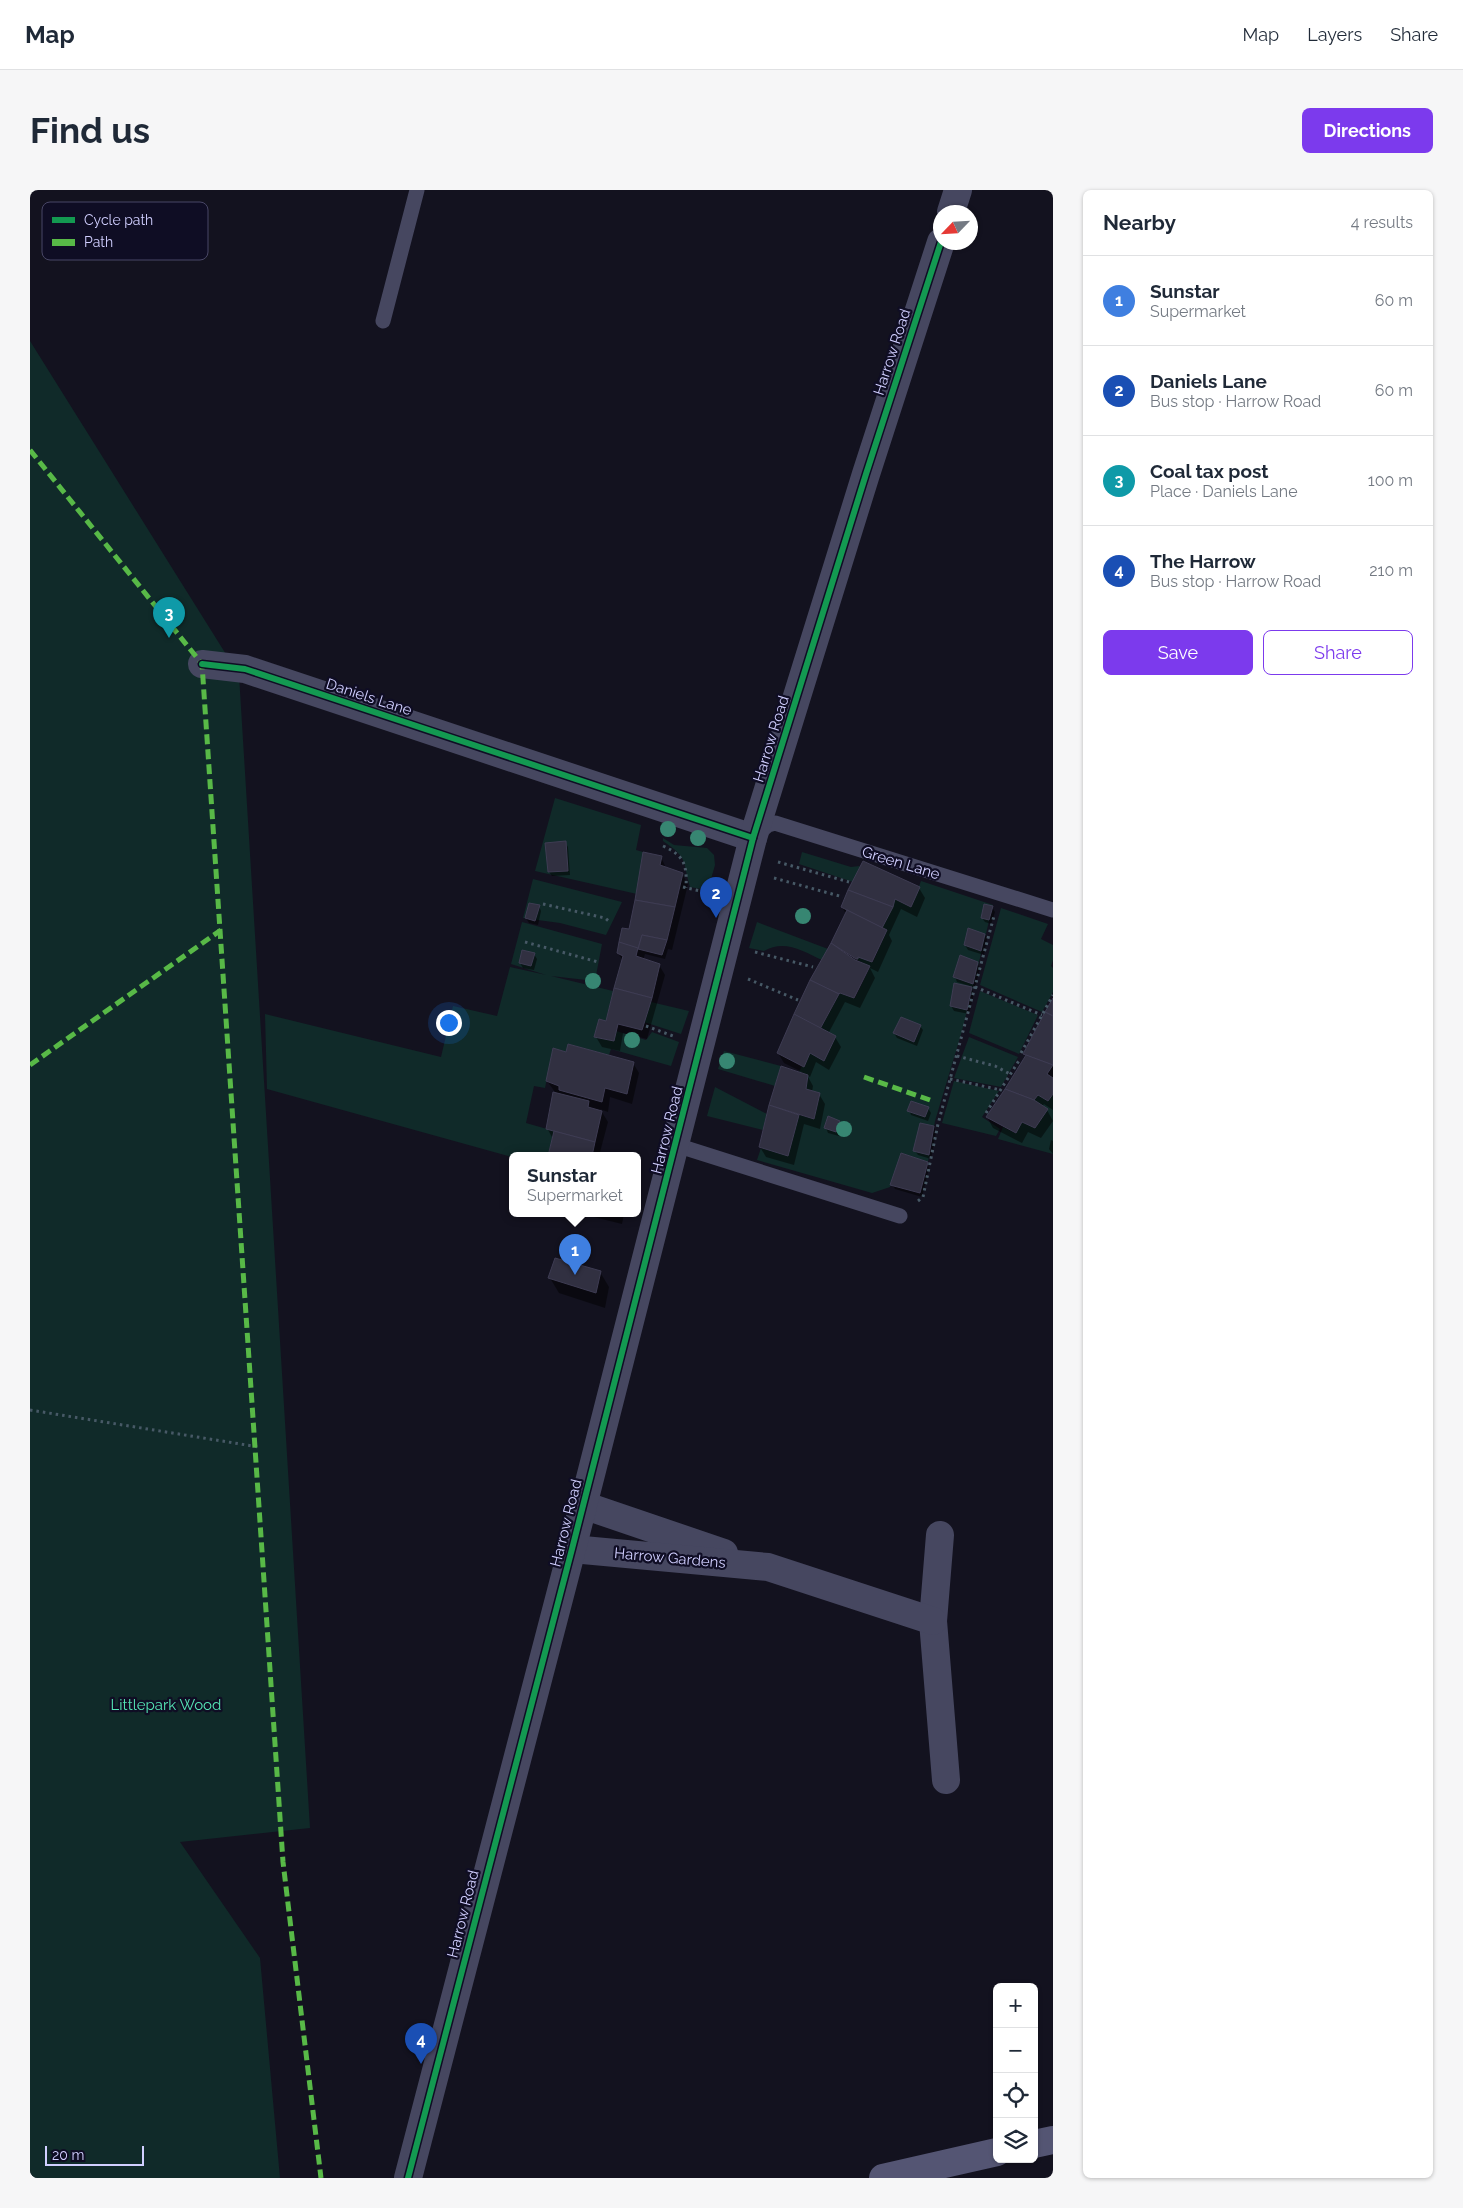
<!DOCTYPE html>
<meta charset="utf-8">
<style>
body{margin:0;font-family:Raleway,sans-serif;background:#f6f6f7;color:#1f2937}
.controls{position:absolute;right:15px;bottom:15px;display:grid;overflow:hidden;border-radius:8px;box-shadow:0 1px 4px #0004}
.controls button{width:45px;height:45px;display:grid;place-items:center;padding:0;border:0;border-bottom:1px solid #e0e1e3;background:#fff;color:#1f2937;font:25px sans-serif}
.compass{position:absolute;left:903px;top:15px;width:45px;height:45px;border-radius:50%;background:#fff;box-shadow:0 1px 4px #0004;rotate:245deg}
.scale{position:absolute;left:15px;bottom:12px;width:99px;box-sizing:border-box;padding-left:5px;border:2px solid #d1cfff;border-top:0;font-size:14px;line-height:18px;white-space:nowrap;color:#d1cfff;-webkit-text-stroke:4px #0f0d24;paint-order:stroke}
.you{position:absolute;left:418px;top:832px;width:18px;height:18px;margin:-12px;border:4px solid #fff;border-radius:50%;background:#1a73e8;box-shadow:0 0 0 8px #1a73e833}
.badge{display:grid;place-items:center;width:32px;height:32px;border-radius:50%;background:#7c3aed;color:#fff;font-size:16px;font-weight:700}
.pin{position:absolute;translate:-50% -41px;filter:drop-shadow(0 1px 2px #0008)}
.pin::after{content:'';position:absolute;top:26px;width:18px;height:15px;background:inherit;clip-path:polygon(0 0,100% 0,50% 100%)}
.popup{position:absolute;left:479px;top:962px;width:132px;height:65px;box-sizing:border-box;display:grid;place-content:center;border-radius:8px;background:#fff;filter:drop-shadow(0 1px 4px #0005);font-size:16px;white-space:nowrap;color:#747a83}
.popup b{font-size:19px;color:#1f2937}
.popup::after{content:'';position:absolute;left:50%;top:100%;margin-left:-10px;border:10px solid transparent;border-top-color:#fff}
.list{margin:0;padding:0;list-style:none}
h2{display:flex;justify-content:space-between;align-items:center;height:65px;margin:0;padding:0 20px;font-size:21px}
h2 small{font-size:16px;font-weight:400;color:#747a83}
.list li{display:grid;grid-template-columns:32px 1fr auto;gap:15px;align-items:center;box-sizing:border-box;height:90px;padding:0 20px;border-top:1px solid #e0e1e3}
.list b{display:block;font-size:19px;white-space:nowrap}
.list p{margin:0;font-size:16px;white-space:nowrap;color:#747a83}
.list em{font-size:16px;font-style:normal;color:#747a83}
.actions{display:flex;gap:10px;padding:15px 20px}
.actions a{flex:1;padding:11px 0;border:1px solid #7c3aed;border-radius:8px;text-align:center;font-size:18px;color:#7c3aed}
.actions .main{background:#7c3aed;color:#fff}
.icon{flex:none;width:28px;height:28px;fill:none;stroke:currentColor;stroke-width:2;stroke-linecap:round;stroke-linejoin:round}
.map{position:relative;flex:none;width:1023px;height:1988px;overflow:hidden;border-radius:8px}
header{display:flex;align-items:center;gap:30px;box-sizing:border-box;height:70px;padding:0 25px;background:#fff;border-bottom:1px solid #e0e1e3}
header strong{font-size:24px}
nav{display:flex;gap:28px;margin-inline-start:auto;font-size:18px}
.intro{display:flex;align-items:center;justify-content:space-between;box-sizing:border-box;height:120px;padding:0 30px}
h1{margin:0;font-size:35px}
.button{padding:12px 22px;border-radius:8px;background:#7c3aed;color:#fff;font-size:18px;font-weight:700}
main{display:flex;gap:30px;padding:0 30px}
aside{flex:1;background:#fff;border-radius:8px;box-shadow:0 1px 4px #0004}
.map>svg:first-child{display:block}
.green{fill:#102a29}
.shadow{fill:#0007}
.building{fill:#313041;stroke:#3e3c53}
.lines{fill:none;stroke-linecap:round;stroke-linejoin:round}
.path{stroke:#475966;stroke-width:3;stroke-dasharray:2.5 4;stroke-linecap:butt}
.lane{stroke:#464760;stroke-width:15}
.street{stroke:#464760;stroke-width:28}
.secondary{stroke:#545573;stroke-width:28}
.quiet{stroke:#58b947;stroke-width:5;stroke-dasharray:10 5;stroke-linecap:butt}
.cycleway-casing{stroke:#0f0d24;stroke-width:9}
.cycleway{stroke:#139951;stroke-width:6}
.tree{fill:#378672}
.labels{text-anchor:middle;stroke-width:4.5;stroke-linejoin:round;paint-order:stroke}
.street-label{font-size:15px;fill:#d1cfff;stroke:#0f0d24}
.park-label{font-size:15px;fill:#55e5b5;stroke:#0f0d24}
.key{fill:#0f0d24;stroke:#494766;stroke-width:1}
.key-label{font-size:14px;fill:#d1cfff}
</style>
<header>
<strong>Map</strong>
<nav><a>Map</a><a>Layers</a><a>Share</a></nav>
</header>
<div class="intro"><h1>Find us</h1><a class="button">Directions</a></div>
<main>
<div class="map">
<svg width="1023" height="1988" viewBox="0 0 1023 1988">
<rect width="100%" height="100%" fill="#13121f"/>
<g class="green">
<polygon points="0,151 209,485 280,1638 150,1652 230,1768 250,1988 0,1988"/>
<polygon points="525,608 611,635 606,660 613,662 607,704 505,681"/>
<path d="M633,648L644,655L677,658L684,665L685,675L679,696L682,701L660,697C652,670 659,669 633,651Z"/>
<polygon points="772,662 821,677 830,676 823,692 769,674"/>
<polygon points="503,689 592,712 576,745 530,733 493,728"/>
<polygon points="891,691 963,715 932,841 905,931 898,972 871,963 860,997 842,1003 727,970 731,958 758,965 769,925 784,929 790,903 776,899 778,885 769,882 772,876 774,877 790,839 810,803 825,808 840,777 826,769 828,769 828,767 843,772 857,740 852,738 865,709 881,717"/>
<polygon points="971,718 1018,734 1011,749 1023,755 1023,770 1021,776 1023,778 1023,802 1012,822 950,795"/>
<polygon points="492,732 572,754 565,791 521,786 583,801 576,831 569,829 565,847 584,851 586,841 616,850 622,842 649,852 641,876 581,859 579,865 538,854 536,862 523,858 515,898 504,896 496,933 524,941 518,966 482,967 237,899 235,824 411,867 423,816 467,826 480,777 516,785 481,774"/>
<path d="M727,732L798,759L792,770C773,761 754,749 734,761L719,758Z"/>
<polygon points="950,801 1008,825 989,864 939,843"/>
<polygon points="621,812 659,821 651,844 614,832"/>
<polygon points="939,847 988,867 971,897 924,888"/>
<polygon points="694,861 751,876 745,896 688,879"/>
<polygon points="924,891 969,901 952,927 970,939 966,946 912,933"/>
<polygon points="685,897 737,924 733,940 677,926"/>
<polygon points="1023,904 1023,964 968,949 973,937 985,943 992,932 1005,938 1017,920 1003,912 1008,905 1018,911"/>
</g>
<g class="shadow">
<polygon points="535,652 538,657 540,685 522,686 519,682"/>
<polygon points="631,667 636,678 652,684 658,694 642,760 638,759 635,769 615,764 613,770 629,775 635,785 617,849 593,843 590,861 572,857 566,847 577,832 593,771 588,763 600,741"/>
<polygon points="889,698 895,708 887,727 871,719 859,745 862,751 848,782 840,778 845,788 830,818 815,812 798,844 805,847 811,857 799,880 786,872 780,887 777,885 783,896 782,902 789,904 795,914 790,939 774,934 764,975 736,967 730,957 752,877 772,882 754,873 748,863 765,824 816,724 812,717"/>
<polygon points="509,716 511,721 508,735 499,733 496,728"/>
<polygon points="962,717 965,722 961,734 955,732 952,728"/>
<polygon points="955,745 957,749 954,765 938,760 935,755"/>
<polygon points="504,764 507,769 504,780 493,778 490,773"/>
<polygon points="947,773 950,778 945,798 940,796 944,803 939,824 924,821 921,816 940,796 927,792 925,787"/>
<polygon points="1023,811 1023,920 1014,914 1011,918 1017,920 1023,931 1011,948 998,942 992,953 963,938 957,927 996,867 994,864"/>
<polygon points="890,836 893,840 887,856 867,848 864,843"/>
<polygon points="537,863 603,873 609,883 602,914 580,907 578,922 570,919 578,932 569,966 519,966 523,949 517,938 525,902 517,891"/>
<polygon points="898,918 901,923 898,931 881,925 879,920"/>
<polygon points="809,932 812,937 809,946 798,943 796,938"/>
<polygon points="904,937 906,942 901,969 888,965 885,961"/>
<polygon points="1021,950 1023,951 1023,964 1019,959"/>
<polygon points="897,973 899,978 892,1007 865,999 862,994"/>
<polygon points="552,1024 594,1024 592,1034"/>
<polygon points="570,1082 579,1097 575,1118 529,1103 520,1088"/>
</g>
<g class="building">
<polygon points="536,651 538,681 518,682 515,653"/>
<polygon points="613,662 632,666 630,675 653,683 645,717 605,710"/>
<polygon points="833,671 890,697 881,717 865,709 863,717 818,700"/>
<polygon points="818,700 863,717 852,738 811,717"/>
<polygon points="605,710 645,717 637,750 612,745 608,759 589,752 592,738 599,739"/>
<polygon points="499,713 510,715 505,731 495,728"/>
<polygon points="954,714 963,716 959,730 951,728"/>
<polygon points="817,720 857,740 842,772 828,767 828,769 826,769 801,753"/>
<polygon points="938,738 955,744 951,761 934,755"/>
<polygon points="612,745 637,750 632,765 608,759"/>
<polygon points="589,752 608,758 606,766 630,774 622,808 584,798 593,766 587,763"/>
<polygon points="801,753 825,770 840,776 824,808 810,803 809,804 780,790"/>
<polygon points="492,760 505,763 501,776 489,773"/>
<polygon points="930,765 948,772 943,794 923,787"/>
<polygon points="780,790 809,804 790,839 764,824"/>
<polygon points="924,793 942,797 937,820 920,816"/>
<polygon points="584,798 622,808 612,840 588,834 584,851 564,847 569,829 576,831"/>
<polygon points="1023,808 1023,826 1015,822"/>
<polygon points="1015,822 1023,826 1023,875 993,864"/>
<polygon points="764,824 806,846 794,871 780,863 774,877 747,863"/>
<polygon points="871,827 891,835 884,852 863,843"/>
<polygon points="538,854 604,872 597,904 575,898 572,912 529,900 529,896 516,891 523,858 536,862"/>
<polygon points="996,865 1023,875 1017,884 1023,888 1023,904 1018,911 1008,905 1004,910 975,899"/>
<polygon points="751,876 778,885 776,899 790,903 784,929 739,915"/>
<polygon points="975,899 1004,910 1018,919 1005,938 992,932 986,943 956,927"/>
<polygon points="523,902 559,911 558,917 572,921 565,952 516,939"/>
<polygon points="881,911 899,917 895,927 877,921"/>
<polygon points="739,915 769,925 758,966 729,957"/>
<polygon points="798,926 810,931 806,942 794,938"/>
<polygon points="890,933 904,936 899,965 883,961"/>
<polygon points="524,941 565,952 562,966 518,966"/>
<polygon points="871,963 898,972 890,1003 860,995"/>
<polygon points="525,1068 571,1081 566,1103 518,1088"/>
</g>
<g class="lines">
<g class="path">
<path d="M633,656C655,666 657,675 656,698"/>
<polyline points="748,672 819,692"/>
<polyline points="744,688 813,707"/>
<polyline points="653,697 679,703"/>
<polyline points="513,714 575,728 581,733"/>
<polyline points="495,752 568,772"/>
<polyline points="725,762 783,777"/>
<polyline points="718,789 768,810"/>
<polyline points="945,797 1012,825"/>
<polyline points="616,836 643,846"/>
<polyline points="991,863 1023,805"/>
<polyline points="927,866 965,876 980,884"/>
<polyline points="920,889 971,900"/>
<polyline points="956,923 990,869"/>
<polyline points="888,1011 893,1007 908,934 964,726"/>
<polyline points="0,1220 229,1257"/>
</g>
<g class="lane">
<polyline points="353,131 387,0"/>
<polyline points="725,646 738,635 745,633 1023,720"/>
<polyline points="646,955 870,1026"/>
</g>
<g class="street">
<polyline points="921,22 928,0"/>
<polyline points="172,474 215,479 723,648"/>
<polyline points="553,1315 694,1363"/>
<polyline points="910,1345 903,1431 916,1590"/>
<polyline points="542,1359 738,1377 903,1431"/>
<polyline points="378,1988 542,1359 723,648 836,284 911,52"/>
</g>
<g class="secondary">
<polyline points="1004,1954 1023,1950"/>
<polyline points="853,1988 967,1962"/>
</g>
<g class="quiet">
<polyline points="0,260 172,474 253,1672 291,1988"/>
<polyline points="0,875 191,740"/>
<polyline points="834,887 900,910"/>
</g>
<defs>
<g id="cycleway">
<polyline points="172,474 215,479 723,648"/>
<polyline points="378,1988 542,1359 723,648 836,284 911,52"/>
</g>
</defs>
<use href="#cycleway" class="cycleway-casing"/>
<use href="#cycleway" class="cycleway"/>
</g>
<g class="tree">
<circle cx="638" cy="639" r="8"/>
<circle cx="668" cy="648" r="8"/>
<circle cx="773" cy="726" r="8"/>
<circle cx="563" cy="791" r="8"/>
<circle cx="602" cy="850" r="8"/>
<circle cx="697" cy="871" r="8"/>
<circle cx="814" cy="939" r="8"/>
</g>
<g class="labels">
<g class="street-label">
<text transform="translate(862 162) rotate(-72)" y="5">Harrow Road</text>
<text transform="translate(339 507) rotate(18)" y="5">Daniels Lane</text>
<text transform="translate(741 549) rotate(-73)" y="5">Harrow Road</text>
<text transform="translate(871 673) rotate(17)" y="5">Green Lane</text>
<text transform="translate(637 940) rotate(-76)" y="5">Harrow Road</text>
<text transform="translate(536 1333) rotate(-76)" y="5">Harrow Road</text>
<text transform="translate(640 1368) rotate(5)" y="5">Harrow Gardens</text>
<text transform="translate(433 1724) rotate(-76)" y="5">Harrow Road</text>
</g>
<g class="park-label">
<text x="136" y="1520">Littlepark Wood</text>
</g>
</g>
<rect x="12" y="12" width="166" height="58" rx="8" class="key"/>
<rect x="22" y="27" width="23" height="6" fill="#139951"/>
<rect x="22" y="49" width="23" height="7" fill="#58b947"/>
<g class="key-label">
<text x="54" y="35">Cycle path</text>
<text x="54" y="57">Path</text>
</g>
</svg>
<div class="controls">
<button>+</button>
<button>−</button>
<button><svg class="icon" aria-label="locate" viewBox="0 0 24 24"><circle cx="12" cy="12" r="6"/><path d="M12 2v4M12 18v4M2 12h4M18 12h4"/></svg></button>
<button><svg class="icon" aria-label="layers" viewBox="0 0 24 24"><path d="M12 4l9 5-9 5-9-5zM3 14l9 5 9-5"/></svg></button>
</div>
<svg class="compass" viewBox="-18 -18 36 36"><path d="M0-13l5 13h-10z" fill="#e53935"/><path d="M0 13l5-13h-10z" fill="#747a83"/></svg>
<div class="scale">20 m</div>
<div class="you"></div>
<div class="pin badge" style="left:545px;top:1085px;background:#3f7fe0">1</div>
<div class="popup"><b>Sunstar</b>Supermarket</div>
<div class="pin badge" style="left:686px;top:728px;background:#1a4fb4">2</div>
<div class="pin badge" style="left:139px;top:448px;background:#0f9aa8">3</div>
<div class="pin badge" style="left:391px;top:1874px;background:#1a4fb4">4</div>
</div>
<aside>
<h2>Nearby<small>4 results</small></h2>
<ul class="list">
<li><span class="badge" style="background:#3f7fe0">1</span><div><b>Sunstar</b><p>Supermarket</p></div><em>60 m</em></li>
<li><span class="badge" style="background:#1a4fb4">2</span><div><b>Daniels Lane</b><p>Bus stop · Harrow Road</p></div><em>60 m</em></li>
<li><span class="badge" style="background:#0f9aa8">3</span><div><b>Coal tax post</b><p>Place · Daniels Lane</p></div><em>100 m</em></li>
<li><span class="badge" style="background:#1a4fb4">4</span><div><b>The Harrow</b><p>Bus stop · Harrow Road</p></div><em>210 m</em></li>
</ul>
<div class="actions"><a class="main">Save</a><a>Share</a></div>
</aside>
</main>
